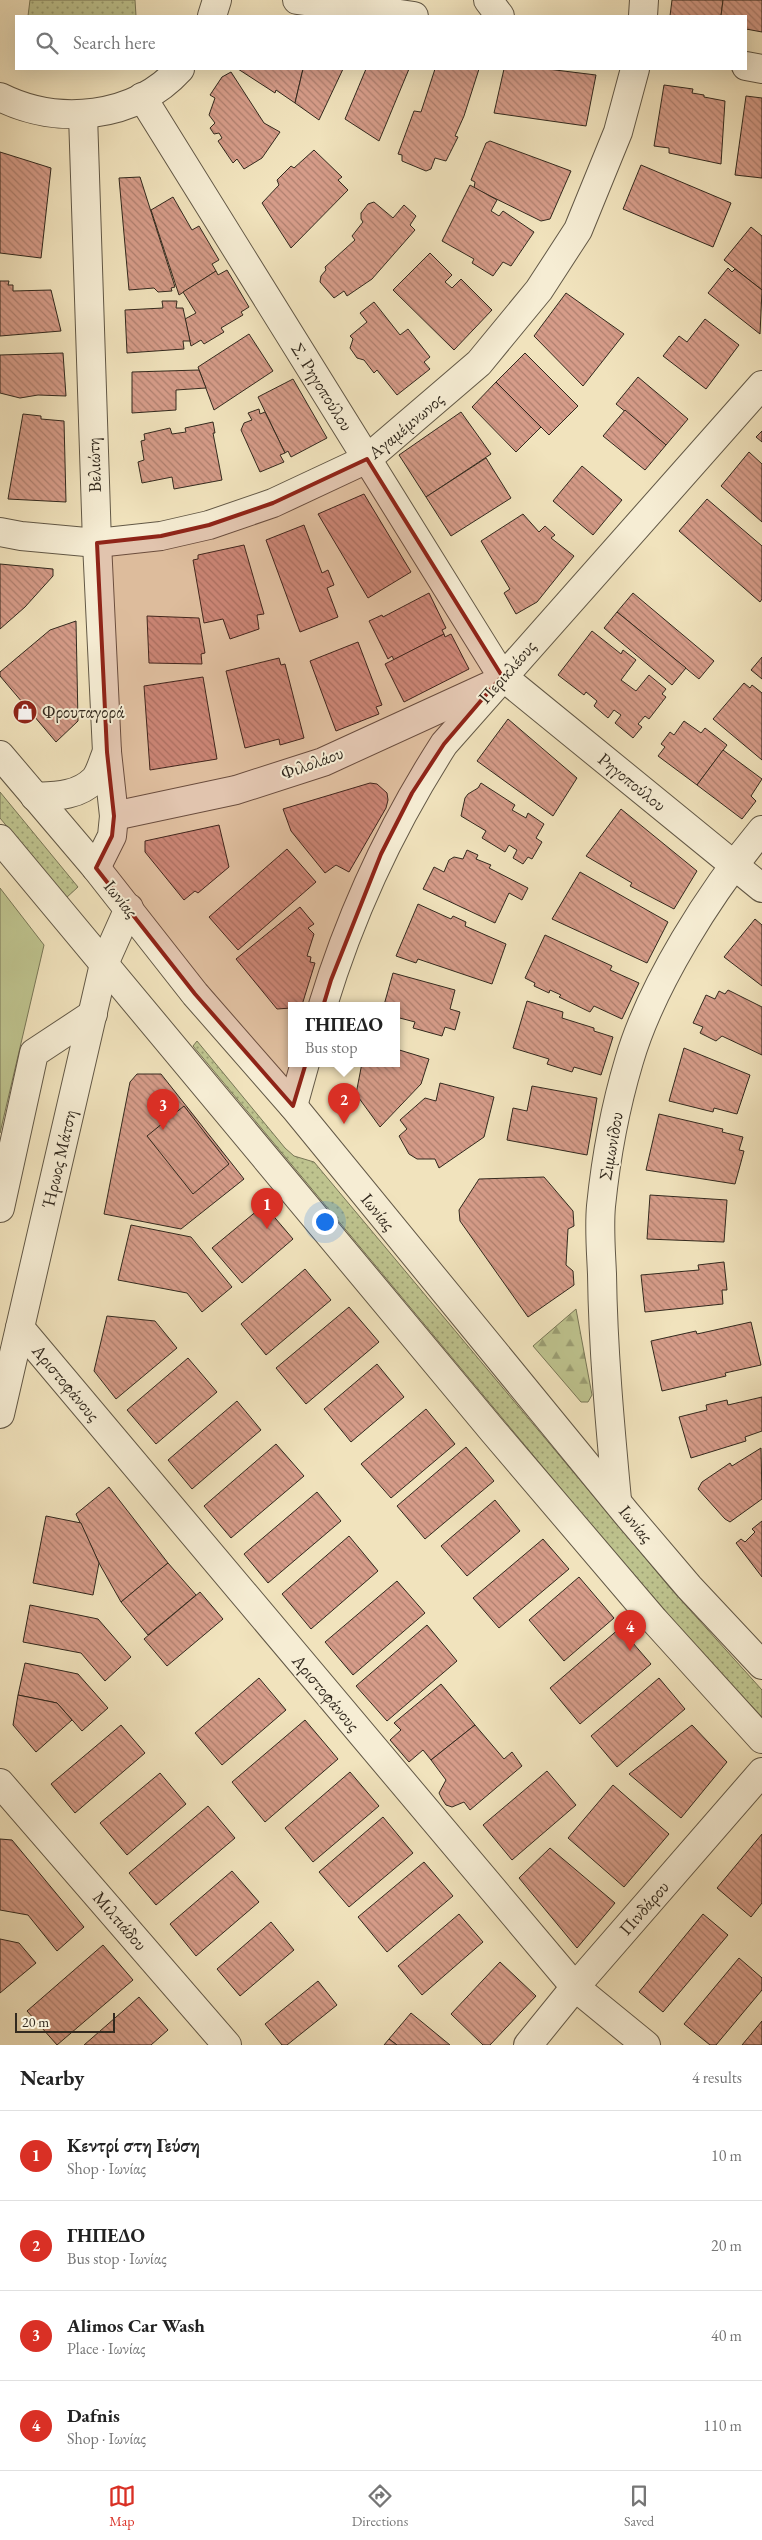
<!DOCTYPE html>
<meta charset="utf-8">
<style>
body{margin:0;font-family:"EB Garamond",serif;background:#f2f2f2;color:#222}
.scale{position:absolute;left:15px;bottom:12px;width:100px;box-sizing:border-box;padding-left:5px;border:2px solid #32291e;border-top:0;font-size:14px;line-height:18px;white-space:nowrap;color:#32291e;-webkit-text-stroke:4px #f6edd4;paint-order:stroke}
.you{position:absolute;left:324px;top:1221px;width:18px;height:18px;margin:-12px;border:4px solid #fff;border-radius:50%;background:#1a73e8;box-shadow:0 0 0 8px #1a73e833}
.badge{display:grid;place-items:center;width:32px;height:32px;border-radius:50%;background:#d93025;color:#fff;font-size:16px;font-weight:700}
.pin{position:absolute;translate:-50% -41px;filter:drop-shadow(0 1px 2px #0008)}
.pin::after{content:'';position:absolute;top:26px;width:18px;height:15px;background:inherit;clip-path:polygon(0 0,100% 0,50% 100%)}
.popup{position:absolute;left:288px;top:1002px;width:112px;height:65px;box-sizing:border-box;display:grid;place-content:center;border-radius:0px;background:#fff;filter:drop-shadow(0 1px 4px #0005);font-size:16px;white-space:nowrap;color:#767676}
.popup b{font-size:19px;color:#222}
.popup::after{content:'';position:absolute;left:50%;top:100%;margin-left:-10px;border:10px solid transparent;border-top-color:#fff}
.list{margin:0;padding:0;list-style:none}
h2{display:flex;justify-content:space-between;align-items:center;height:65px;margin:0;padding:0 20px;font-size:21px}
h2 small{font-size:16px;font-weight:400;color:#767676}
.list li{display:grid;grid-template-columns:32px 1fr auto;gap:15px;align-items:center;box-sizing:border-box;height:90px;padding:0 20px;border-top:1px solid #e0e0e0}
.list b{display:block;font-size:19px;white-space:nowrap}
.list p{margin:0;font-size:16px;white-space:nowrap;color:#767676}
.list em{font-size:16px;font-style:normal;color:#767676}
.icon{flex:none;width:28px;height:28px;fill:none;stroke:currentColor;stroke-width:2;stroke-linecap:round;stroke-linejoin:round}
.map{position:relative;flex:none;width:762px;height:2045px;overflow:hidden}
.search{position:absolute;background:#fff;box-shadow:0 5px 20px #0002;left:15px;right:15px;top:15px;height:55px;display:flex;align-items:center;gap:12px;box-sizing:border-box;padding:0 18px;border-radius:0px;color:#767676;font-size:19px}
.sheet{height:425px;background:#fff}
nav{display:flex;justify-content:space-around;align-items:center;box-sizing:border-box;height:70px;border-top:1px solid #e0e0e0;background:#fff;font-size:14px;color:#767676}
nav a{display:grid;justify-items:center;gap:2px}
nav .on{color:#d93025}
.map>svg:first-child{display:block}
.grass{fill:url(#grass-dots);stroke:#787656}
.forest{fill:url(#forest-firs);stroke:#787656}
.pitch{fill:#bec38e;stroke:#787656}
.building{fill:url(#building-back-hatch);stroke:#32291e}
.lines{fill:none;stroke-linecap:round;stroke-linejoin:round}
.minor-casing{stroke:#625846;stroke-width:30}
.minor{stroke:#f6edd4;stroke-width:28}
.marked{fill:#8f2418;fill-opacity:0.2;stroke:#8f2418;stroke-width:4;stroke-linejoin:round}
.labels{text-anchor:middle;stroke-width:4;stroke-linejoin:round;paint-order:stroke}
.street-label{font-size:18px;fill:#32291e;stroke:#f6edd4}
.poi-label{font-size:18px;fill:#32291e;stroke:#f6edd4;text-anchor:start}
</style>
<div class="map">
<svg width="762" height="2045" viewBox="0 0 762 2045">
<defs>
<pattern id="grass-dots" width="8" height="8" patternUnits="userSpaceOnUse" patternTransform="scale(1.25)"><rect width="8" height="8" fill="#bec38e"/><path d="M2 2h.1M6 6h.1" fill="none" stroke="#9b9e73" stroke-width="1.8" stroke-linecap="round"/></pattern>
<pattern id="forest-firs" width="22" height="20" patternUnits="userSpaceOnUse" patternTransform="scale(1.25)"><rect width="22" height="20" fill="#bec38e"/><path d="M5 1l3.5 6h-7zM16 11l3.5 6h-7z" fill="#9b9e73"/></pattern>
<pattern id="building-back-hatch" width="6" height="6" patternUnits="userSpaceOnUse" patternTransform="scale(1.25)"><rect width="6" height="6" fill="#d69c89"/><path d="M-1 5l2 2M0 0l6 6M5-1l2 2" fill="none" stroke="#ae7f6f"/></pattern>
</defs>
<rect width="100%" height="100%" fill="#f1e3bd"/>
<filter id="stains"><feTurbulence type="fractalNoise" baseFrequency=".004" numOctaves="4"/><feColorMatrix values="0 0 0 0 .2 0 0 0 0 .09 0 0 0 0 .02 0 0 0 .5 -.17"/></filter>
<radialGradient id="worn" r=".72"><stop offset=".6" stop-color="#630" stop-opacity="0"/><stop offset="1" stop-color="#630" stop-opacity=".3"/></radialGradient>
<g class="grass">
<polygon points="30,0 135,0 136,16 28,16"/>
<polygon points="0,792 78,887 66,898 0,818"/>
<polygon points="197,1041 285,1148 294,1156 314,1162 671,1589 762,1690 762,1717 704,1656 582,1514 193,1046"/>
</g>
<polygon class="forest" points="576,1309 592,1395 588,1402 581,1402 533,1346"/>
<polygon class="pitch" points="0,888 44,945 0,1133"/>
<g class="building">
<polygon points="672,0 723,0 721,16 670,16"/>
<polygon points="723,0 762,0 762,32 746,29 746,16 721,16"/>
<polygon points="238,69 303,69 295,103 276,90 275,93"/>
<polygon points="303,69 343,69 319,120 295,103"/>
<polygon points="366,69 409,69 379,141 345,119"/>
<polygon points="435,69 479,69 464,116 455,136 458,137 446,161 435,158 431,169 426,171 402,161 402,155 398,154 414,111 421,112"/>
<polygon points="504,69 547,69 596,75 586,126 494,113"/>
<polygon points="231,72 264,123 280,132 262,158 244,169 237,159 233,163 218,141 222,138 219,133 214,134 210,128 215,123 209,115 215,98 210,95 222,77"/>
<polygon points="664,85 693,89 692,93 704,95 704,97 725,101 721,164 669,153 669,148 654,146"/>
<polygon points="746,96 762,98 762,178 735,175"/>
<polygon points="490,141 571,171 550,219 541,221 474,188 475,182 471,180 486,143"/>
<polygon points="314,150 342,177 338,180 348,190 291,248 262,203 279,185 277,180 291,166 294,168"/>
<polygon points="0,152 51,168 41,258 0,253"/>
<polygon points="641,165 731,203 713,247 623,209"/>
<polygon points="140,177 175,287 171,288 172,291 158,292 154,288 129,290 119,178"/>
<polygon points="470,185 497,200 491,211 499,216 503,211 534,232 511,266 503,262 493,276 472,263 474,259 442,241"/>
<polygon points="173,197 192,230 199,226 219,260 212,264 216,271 179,295 151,210"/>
<polygon points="374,202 393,218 404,205 416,216 410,225 415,230 372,279 347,296 344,291 334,298 320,282 321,276 326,270 325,267 355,240 352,236 363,222 361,219 361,213 368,204"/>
<polygon points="751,227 762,236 762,290 724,260"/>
<polygon points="430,253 452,275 445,282 452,288 461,279 492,310 454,350 393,290"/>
<polygon points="728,268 732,272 735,269 762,290 760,334 708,293"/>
<polygon points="227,270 249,307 241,312 243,315 221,328 224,332 204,344 201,340 191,346 185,319 196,313 183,292 216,271 218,275"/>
<polygon points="0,281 9,281 8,285 13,285 13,291 51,290 61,331 0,336"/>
<polygon points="566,293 624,334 583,386 534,336"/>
<polygon points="162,301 177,301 176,308 183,308 190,341 183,341 184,349 127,353 125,310 163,308"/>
<polygon points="374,302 400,335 408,329 430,357 424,362 430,369 397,395 377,370 374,373 364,360 357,358 350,348 353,339 350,336 367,322 360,313"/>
<polygon points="705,319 739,345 706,389 663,356 679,336 687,342"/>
<polygon points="249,334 273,371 214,410 198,367"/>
<polygon points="63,353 66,396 38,395 20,398 0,393 0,355"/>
<polygon points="525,353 578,406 549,435 496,382"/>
<polygon points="199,370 206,388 176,390 176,410 132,413 132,372"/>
<polygon points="638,377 688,419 666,445 616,404"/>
<polygon points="293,379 327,438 291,457 288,451 285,453 258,397"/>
<polygon points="496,382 541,427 516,452 472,407"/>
<polygon points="259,409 260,414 265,412 285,453 280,455 284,462 260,472 241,430 244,423 252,420 248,413"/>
<polygon points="625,410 666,445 645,470 603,436"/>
<polygon points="461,412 491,454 426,497 399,455"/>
<polygon points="23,414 41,416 41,419 64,421 66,502 8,499"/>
<polygon points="213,422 215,433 213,433 222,480 174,489 172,477 142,483 138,462 144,460 141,441 145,440 144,434 170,428 172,434 186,432 185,428"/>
<polygon points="762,431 762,442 756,437"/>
<polygon points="749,452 762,464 762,522 721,486"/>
<polygon points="486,458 511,498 451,536 426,497"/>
<polygon points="582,466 622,500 593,535 553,501"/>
<polygon points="364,494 411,572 368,598 318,514"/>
<polygon points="707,499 762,546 762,599 760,602 679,531"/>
<polygon points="523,514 539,532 545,526 555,535 551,538 574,556 537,602 516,614 504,593 510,589 481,541"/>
<polygon points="304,525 322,573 328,570 334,585 327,588 338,617 300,632 266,540"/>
<polygon points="244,545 264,614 257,615 259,629 230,639 223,619 204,623 193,560 198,559 198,555"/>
<polygon points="0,564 53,569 53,576 25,607 0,629"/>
<polygon points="429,593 446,628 442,630 444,634 394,660 392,656 388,659 369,621 382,615 383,617"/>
<polygon points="633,593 714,661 699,679 617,612"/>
<polygon points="617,612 686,668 672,685 604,628"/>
<polygon points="147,616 199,618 205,653 201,654 202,664 149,663"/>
<polygon points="76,621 78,721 56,742 0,676 0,672 50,630"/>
<polygon points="592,631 621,654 623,650 636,660 621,680 636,691 649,675 666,689 662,694 666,697 649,719 645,716 638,724 642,727 633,738 615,723 621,715 614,710 608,718 594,706 597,701 586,692 584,695 558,675"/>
<polygon points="444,634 445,637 451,634 469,669 404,702 385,664"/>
<polygon points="358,642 382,705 376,707 379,714 336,731 310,661"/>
<polygon points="762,657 762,679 751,670"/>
<polygon points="279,658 281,665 285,664 304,738 280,745 279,739 245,748 226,671"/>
<polygon points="203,677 217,759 150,770 144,686"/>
<polygon points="744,683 750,688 752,685 762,693 762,760 713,719"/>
<polygon points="508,719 577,778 553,816 477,761"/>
<polygon points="684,721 701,733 705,728 727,745 697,785 658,756 665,747 661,744 670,732 674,735"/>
<polygon points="723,750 762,779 751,796 756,801 742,819 697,785"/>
<polygon points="370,783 377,784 387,793 388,800 386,808 349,872 336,865 325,873 291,831 283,809"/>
<polygon points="481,783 515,805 512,810 526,818 528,813 544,824 536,838 542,842 532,859 528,857 523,864 513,858 517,850 509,845 505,852 482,838 486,831 461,816 465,798 468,794 478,788"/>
<polygon points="621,809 697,871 674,909 630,886 632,883 586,856"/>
<polygon points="219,825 229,867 198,893 195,891 184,900 145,852 145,841"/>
<polygon points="287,849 316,882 238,950 209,917"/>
<polygon points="467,850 478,855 476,859 491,865 489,868 528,888 522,900 509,893 495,923 423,889 434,867 444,872 449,860 454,857 463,859"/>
<polygon points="580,872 668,922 647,963 552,919"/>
<polygon points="418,904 451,919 453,916 466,922 465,926 506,944 492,984 418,959 416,963 396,956"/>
<polygon points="300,907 314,924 308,928 314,934 307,956 311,957 310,962 315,963 302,1005 296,1003 292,1005 291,1008 277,1009 236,959"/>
<polygon points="755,919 762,925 762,986 724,957"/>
<polygon points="545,935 612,966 610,970 639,983 622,1019 594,1006 590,1012 559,997 561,995 550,990 549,993 534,986 535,983 525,978"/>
<polygon points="393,973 455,990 450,1009 460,1012 455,1030 445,1027 442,1036 413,1028 415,1022 396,1017 396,1005 384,1005"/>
<polygon points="728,990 762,1007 762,1055 722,1036 716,1041 700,1033 703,1027 693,1023 706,995 715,999 719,991 725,994"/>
<polygon points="527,1001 563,1012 562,1018 594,1028 594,1031 613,1037 601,1075 574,1067 572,1072 547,1064 549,1059 513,1048"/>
<polygon points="684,1048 750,1075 737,1114 714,1108 713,1112 669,1101"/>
<polygon points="396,1049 429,1059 421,1084 380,1127 356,1094 362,1063 396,1063"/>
<polygon points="137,1074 161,1074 244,1179 181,1229 104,1214 130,1082"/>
<polygon points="440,1083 494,1097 484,1137 439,1168 435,1159 417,1159 409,1154 399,1136 407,1129 400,1120 425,1098 436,1101"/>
<polygon points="532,1086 597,1098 587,1155 507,1140 513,1108 527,1111"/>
<polygon points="184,1106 229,1164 193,1194 147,1136"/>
<polygon points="659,1114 723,1129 722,1132 743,1137 739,1150 744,1151 735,1184 646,1170"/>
<polygon points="544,1177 573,1211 574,1226 568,1229 566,1265 573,1271 574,1285 528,1317 460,1221 459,1210 479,1179"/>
<polygon points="650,1195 727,1200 724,1242 647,1239"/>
<polygon points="264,1205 293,1239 242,1283 212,1248"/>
<polygon points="131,1225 191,1237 232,1287 202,1312 187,1293 118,1280"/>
<polygon points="724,1262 727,1290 722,1290 723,1304 645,1312 641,1275 699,1270 698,1265"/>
<polygon points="305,1269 331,1300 266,1355 241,1324"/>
<polygon points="349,1307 379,1342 306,1404 276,1368"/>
<polygon points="107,1316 155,1321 177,1348 116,1399 94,1371"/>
<polygon points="751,1322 761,1365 725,1373 726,1376 662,1391 651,1341 696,1331 697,1334"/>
<polygon points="188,1358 217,1392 156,1444 127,1410"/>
<polygon points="377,1364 404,1397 351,1442 324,1409"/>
<polygon points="762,1397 762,1431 745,1437 746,1441 691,1458 679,1417 707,1410 706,1405 727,1400 728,1405"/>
<polygon points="237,1401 261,1430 192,1489 168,1460"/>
<polygon points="426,1409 455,1444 391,1498 361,1464"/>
<polygon points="276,1444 304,1476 231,1538 204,1506"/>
<polygon points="466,1447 494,1481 425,1539 397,1506"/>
<polygon points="761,1448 762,1499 730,1522 725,1519 698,1489 702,1482 730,1463 732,1466"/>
<polygon points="109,1487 168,1563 121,1602 99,1563 76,1514"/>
<polygon points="317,1492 341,1521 268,1583 244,1554"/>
<polygon points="495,1500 520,1531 467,1576 441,1546"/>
<polygon points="46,1516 81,1523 99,1563 93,1595 33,1583"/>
<polygon points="762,1521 762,1577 736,1543 741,1539 745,1542 755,1532 752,1529"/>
<polygon points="349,1536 378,1571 311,1629 282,1594"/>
<polygon points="543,1539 569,1569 499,1628 473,1598"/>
<polygon points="168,1563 196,1595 148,1635 121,1602"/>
<polygon points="579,1577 614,1618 564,1661 529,1620"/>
<polygon points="397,1581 425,1613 353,1675 325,1642"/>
<polygon points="200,1592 223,1619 167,1666 144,1639"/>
<polygon points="30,1605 98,1619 131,1657 105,1681 81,1653 23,1642"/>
<polygon points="427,1625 457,1661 387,1721 356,1686"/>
<polygon points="620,1628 651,1664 580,1724 550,1688"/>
<polygon points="25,1663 78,1674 108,1708 82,1731 57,1703 18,1695"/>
<polygon points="259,1678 286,1710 222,1765 195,1733"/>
<polygon points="659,1678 685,1709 617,1767 591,1736"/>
<polygon points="441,1684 475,1725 431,1760 423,1750 409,1762 390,1740 401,1730 394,1723"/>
<polygon points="18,1695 57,1703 72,1720 36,1752 13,1725"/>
<polygon points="305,1720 338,1759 265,1822 232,1782"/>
<polygon points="121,1725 145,1753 75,1813 51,1784"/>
<polygon points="475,1725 504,1759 512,1752 522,1766 470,1810 464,1802 452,1807 446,1805 442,1799 439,1793 446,1780 431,1760"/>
<polygon points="692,1725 727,1762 681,1818 629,1774"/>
<polygon points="547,1771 576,1805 512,1860 483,1825"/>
<polygon points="350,1772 379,1806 313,1862 285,1828"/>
<polygon points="160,1773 186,1804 127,1855 100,1823"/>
<polygon points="613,1785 669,1834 624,1887 568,1838"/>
<polygon points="208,1806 235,1838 156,1905 129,1873"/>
<polygon points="383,1817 413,1853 349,1907 319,1872"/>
<polygon points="762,1834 762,1903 751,1917 717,1888"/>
<polygon points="0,1839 12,1840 84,1927 57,1951 28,1915 0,1910"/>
<polygon points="550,1848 615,1903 577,1948 519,1878"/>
<polygon points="424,1862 453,1896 387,1952 358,1917"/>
<polygon points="232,1871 259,1902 196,1956 170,1924"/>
<polygon points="459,1914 483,1942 422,1995 398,1966"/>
<polygon points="703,1914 728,1935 663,2012 639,1992"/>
<polygon points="271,1922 294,1950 240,1996 217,1969"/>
<polygon points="0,1939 19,1943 36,1963 0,1993"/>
<polygon points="103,1945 133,1980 57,2045 27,2011"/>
<polygon points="739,1958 762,1978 762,1990 716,2045 710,2045 684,2024"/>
<polygon points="500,1962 536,1996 490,2045 483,2045 451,2014"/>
<polygon points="318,1981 337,2005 287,2045 282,2045 265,2024"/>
<polygon points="139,1997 168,2030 151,2045 84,2045"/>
<polygon points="411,2013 450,2045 397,2045 389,2039"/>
<polygon points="762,2021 762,2045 742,2045"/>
<polygon points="389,2039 397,2045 384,2045"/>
</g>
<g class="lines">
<defs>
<g id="minor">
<polyline points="297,0 414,16"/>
<polyline points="488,0 500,16"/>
<polyline points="212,16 217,0"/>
<polyline points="643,16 644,0"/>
<polyline points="746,66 762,69"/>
<path d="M0,97C58,126 134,119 180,69"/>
<polyline points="142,97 502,676 762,888"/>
<polyline points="83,115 97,543 107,752 114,816 112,836 96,868"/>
<polyline points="0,532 21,536 97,543 161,536 209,525 273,503 367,459 479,363 539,290 578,230 618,132 635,69"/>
<polyline points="0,755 96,868 195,994 293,1106 626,1513 689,1587 762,1665"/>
<path d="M35,797C56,796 78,796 94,780C100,774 103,760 107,752"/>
<polyline points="114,816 236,790 323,762 489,686"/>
<polyline points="0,839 493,1431 654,1620 762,1739"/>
<path d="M323,1005C351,913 392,825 444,744L762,385"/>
<polyline points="293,1106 305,1063"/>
<polyline points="0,1208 34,1053 93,1014"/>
<polyline points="20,1328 575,1987 646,2045"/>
<polyline points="0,1414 104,964 129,908"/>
<path d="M617,1500C610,1425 603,1349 602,1274C601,1251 599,1228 601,1206C606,1157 615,1108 629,1061C651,985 711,891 762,830"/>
<polyline points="0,1783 227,2045"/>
<polyline points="528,2045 575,1987 762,1772"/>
</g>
</defs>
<use href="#minor" class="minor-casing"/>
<use href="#minor" class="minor"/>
</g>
<path class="marked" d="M367,459L502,676L444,744L412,793L381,854L331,980L293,1106L195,994L96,868L112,836L114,816L107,752L97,543L161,536L209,525L273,503Z"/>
<defs>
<symbol id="shop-disc" viewBox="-11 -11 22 22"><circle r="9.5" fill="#8f2418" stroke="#f6edd4"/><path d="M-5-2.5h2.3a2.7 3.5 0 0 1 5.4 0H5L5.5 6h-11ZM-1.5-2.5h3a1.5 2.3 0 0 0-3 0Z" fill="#fff"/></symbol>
</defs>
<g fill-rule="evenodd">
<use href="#shop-disc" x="11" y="698" width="28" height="28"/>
</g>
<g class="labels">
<g class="street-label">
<text transform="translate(322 387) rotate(58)" y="6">Σ. Ρηγοπούλου</text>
<text transform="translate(406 426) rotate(-40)" y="6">Αγαμέμνωνος</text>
<text transform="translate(94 465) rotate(-92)" y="6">Βελιώτη</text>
<text transform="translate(507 672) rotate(-49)" y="6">Περικλέους</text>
<text transform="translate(312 763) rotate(-20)" y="6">Φιλολάου</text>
<text transform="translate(632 782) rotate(39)" y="6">Ρηγοπούλου</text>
<text transform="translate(121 899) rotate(51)" y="6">Ιωνίας</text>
<text transform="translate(611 1146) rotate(-80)" y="6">Σιμωνίδου</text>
<text transform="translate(59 1159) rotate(-77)" y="6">Ήρωος Μάτση</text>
<text transform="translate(378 1212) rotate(51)" y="6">Ιωνίας</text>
<text transform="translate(66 1383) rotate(50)" y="6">Αριστοφάνους</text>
<text transform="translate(636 1524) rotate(51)" y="6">Ιωνίας</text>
<text transform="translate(326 1693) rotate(50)" y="6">Αριστοφάνους</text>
<text transform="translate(644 1908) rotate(-49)" y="6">Πινδάρου</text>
<text transform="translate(120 1921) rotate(49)" y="6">Μιλτιάδου</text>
</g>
<g class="poi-label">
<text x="42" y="718">Φρουταγορά</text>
</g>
</g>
<rect width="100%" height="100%" filter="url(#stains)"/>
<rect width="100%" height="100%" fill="url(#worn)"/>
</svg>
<div class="scale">20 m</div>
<div class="you"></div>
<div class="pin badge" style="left:267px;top:1229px">1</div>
<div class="pin badge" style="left:344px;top:1124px">2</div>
<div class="popup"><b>ΓΗΠΕΔΟ</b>Bus stop</div>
<div class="pin badge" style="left:163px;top:1130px">3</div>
<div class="pin badge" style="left:630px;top:1651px">4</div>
<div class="search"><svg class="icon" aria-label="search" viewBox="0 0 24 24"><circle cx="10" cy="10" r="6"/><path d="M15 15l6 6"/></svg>Search here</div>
</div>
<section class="sheet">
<h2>Nearby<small>4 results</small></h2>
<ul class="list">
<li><span class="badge">1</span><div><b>Κεντρί στη Γεύση</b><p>Shop · Ιωνίας</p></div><em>10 m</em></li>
<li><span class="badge">2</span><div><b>ΓΗΠΕΔΟ</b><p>Bus stop · Ιωνίας</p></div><em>20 m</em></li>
<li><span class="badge">3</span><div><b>Alimos Car Wash</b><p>Place · Ιωνίας</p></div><em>40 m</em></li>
<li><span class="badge">4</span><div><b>Dafnis</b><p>Shop · Ιωνίας</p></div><em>110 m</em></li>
</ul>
</section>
<nav>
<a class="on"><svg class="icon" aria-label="map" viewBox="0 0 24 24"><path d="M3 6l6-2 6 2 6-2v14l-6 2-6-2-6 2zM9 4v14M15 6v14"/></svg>Map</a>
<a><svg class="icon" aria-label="directions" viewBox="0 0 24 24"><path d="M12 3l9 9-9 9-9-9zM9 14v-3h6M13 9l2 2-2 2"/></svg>Directions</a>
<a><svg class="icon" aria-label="saved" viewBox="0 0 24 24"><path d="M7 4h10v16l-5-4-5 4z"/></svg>Saved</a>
</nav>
